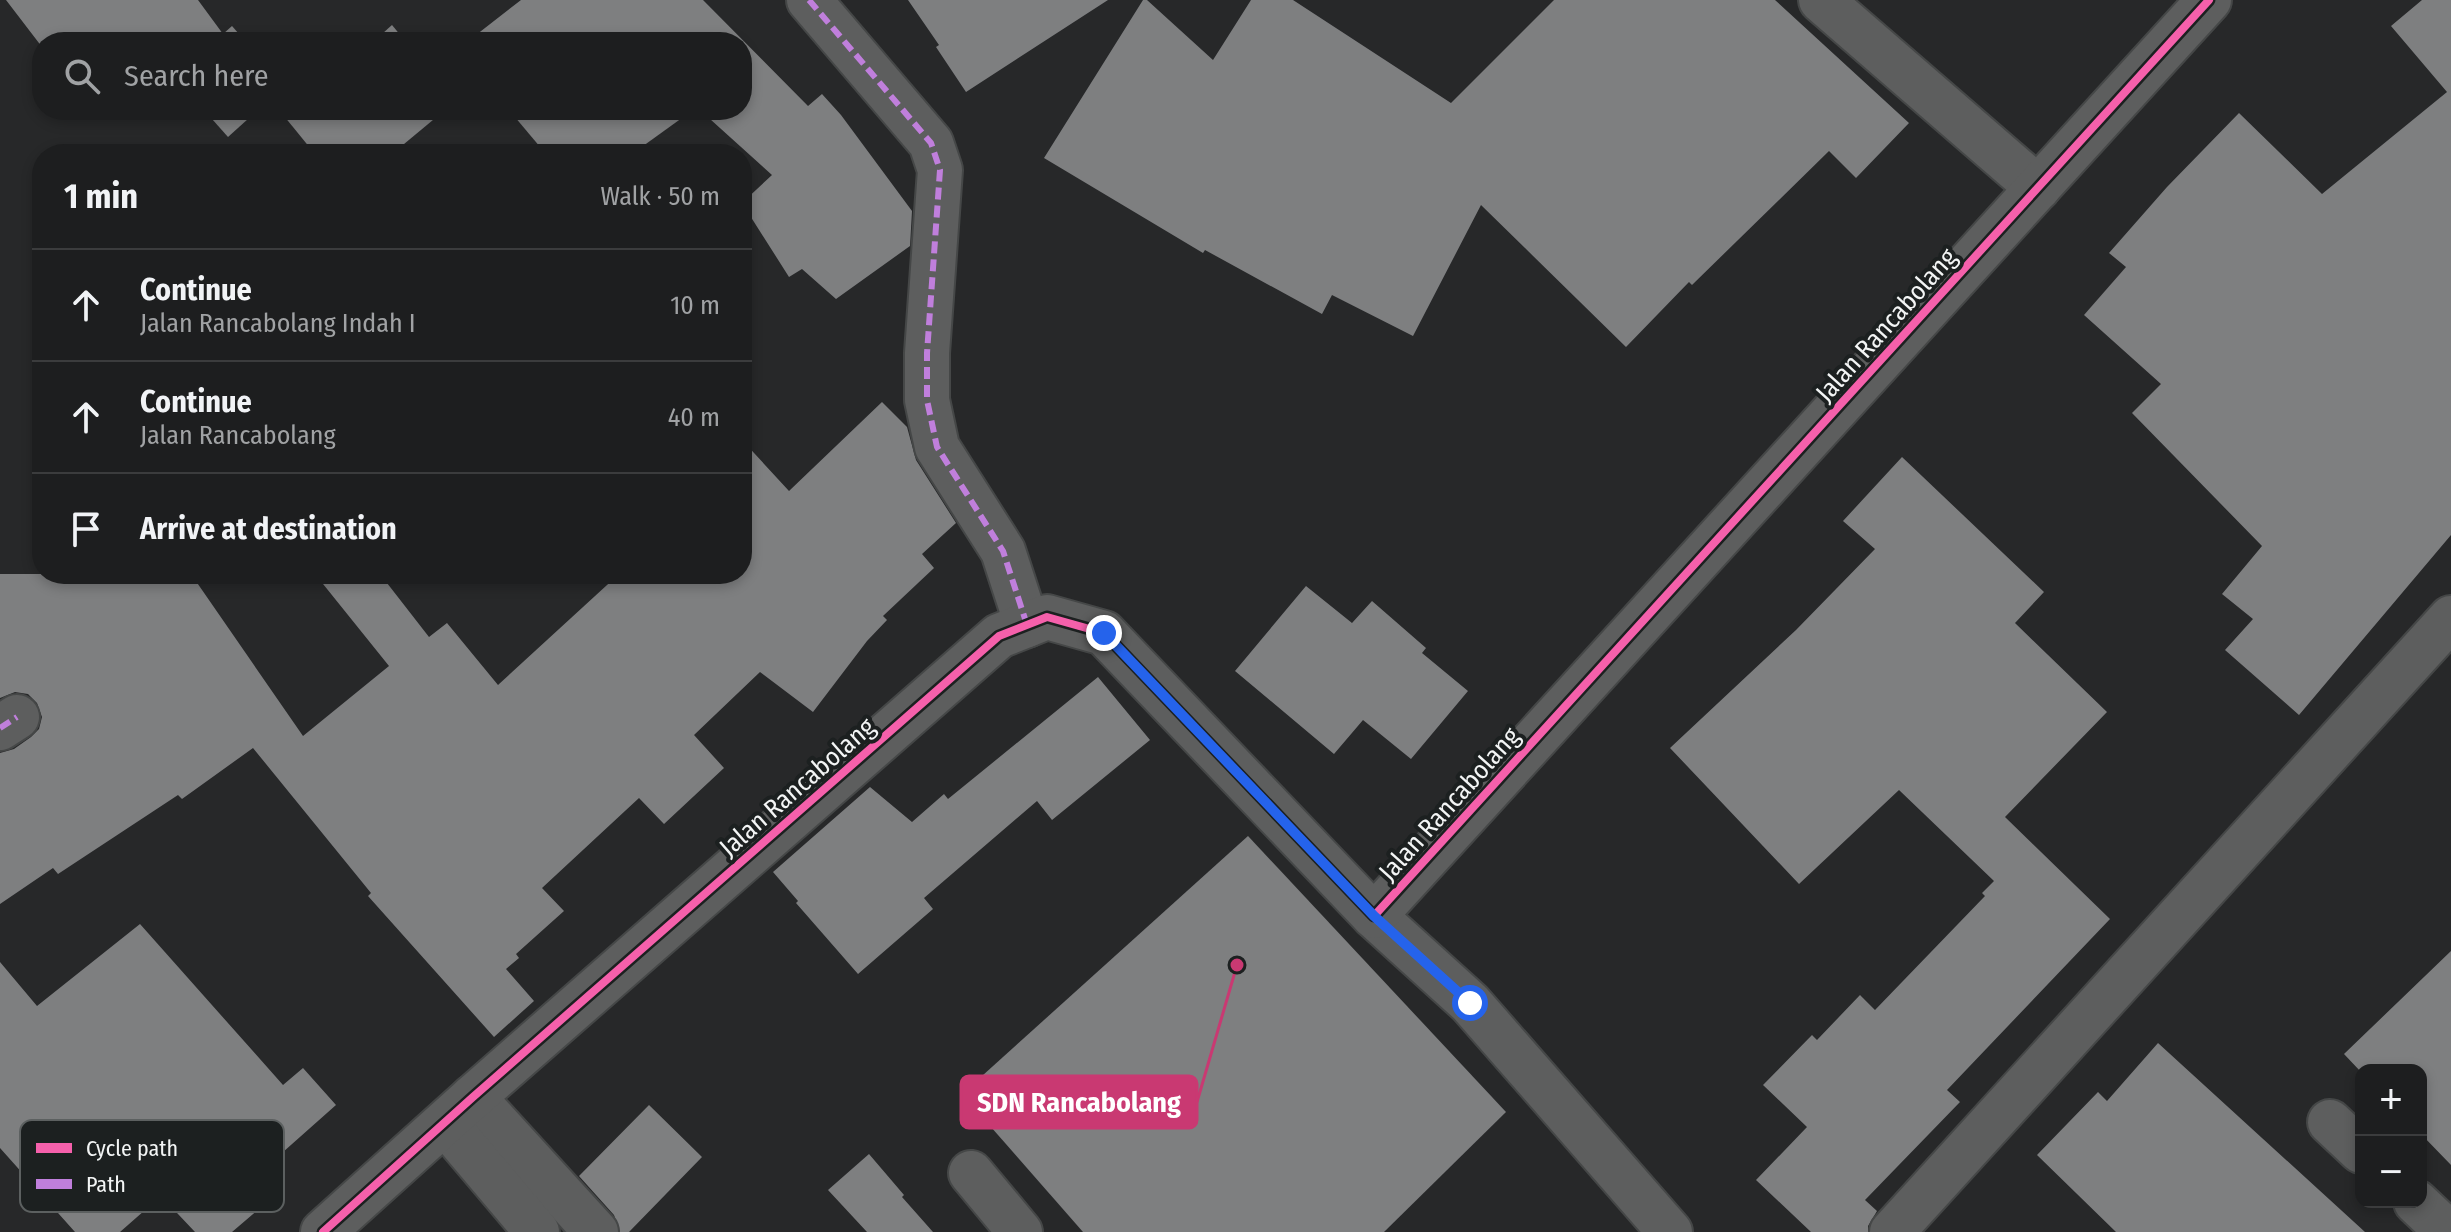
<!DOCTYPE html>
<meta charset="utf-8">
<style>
body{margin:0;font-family:"Fira Sans Condensed",sans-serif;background:#2a2b2c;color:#f1f3f6}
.controls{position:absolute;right:24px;bottom:24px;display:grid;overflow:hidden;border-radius:16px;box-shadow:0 4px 12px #0003}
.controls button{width:72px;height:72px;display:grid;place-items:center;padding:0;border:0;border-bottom:2px solid #3b3c3d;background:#1d1e1f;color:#f1f3f6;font:40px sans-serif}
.stop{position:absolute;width:24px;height:24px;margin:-18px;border:6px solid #2563eb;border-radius:50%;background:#fff}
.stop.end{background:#2563eb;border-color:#fff;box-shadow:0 2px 8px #0008}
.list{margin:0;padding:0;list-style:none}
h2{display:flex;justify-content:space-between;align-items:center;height:104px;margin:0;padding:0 32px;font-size:34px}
h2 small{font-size:26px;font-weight:400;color:#a0a2a4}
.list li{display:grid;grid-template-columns:52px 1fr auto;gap:24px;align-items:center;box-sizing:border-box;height:112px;padding:0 32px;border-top:2px solid #3b3c3d}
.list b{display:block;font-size:30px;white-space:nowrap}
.list p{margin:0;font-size:26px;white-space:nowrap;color:#a0a2a4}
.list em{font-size:26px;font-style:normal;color:#a0a2a4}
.icon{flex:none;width:44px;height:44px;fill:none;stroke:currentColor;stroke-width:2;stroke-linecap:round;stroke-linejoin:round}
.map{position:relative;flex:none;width:2451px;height:1232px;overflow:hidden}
.search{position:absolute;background:#1d1e1f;box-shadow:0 4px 12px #0003;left:32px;top:32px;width:720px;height:88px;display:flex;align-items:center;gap:20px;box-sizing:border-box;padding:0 28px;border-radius:32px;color:#a0a2a4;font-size:30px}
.panel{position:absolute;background:#1d1e1f;box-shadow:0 4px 12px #0003;left:32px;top:144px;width:720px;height:440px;border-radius:32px}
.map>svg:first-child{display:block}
.building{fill:#7e7f80}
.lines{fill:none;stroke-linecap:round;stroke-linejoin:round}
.minor-casing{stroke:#454747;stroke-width:48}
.tertiary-casing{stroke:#454747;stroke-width:48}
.minor{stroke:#5d5e5e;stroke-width:44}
.tertiary{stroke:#5d5e5e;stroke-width:44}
.quiet{stroke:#c07fdc;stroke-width:6;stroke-dasharray:12 6;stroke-linecap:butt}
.cycleway-casing{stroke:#1c2020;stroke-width:13}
.cycleway{stroke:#f560ab;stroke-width:8}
.route{stroke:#2563eb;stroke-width:10}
.labels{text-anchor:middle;stroke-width:8;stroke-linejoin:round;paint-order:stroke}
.street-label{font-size:26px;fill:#f3f5f5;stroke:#1c2020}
.key{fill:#1c2020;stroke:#5c6060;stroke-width:2}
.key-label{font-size:22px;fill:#f3f5f5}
.leader{fill:none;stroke:#c93972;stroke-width:3}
.callout-dot{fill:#c93972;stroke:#1c2020;stroke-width:3}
.callout{fill:#c93972;stroke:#c93972;stroke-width:3}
.callout-label{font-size:28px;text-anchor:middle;font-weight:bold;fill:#fff}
</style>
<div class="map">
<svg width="2451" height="1232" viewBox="0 0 2451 1232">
<rect width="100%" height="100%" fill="#272829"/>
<g class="building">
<polygon points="6,0 198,0 223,34 232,26 246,42 42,42 42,47"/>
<polygon points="521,0 703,0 808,106 822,94 841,115 912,211 910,246 836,299 802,269 789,277 742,203 772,175 700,110 742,110 742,42 467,42"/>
<polygon points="908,0 1108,0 966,92 936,47 939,45"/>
<polygon points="1143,0 1147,0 1213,60 1251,0 1293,0 1451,103 1554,0 1775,0 1909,123 1856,178 1829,151 1692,285 1689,282 1626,347 1481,205 1413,336 1332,295 1322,314 1205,250 1203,253 1044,158"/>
<polygon points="2422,0 2451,0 2451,535 2299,715 2225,650 2253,619 2222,594 2262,546 2132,413 2161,384 2084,315 2126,267 2109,253 2167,187 2239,113 2322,194 2447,92 2391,26"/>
<polygon points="392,25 406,42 373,42"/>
<polygon points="204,110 258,110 228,137"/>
<polygon points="291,110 445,110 392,154 315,154 284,116"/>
<polygon points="509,110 693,110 632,154 546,154"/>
<polygon points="882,402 907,427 916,460 956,523 922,554 934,568 883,616 887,620 867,641 813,712 760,672 694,735 724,768 664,824 639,798 542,888 564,911 516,954 519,958 506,969 534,1001 494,1037 368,896 371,893 253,748 182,799 178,795 58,874 53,868 0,904 0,753 14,749 31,737 39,729 42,717 37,703 28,694 15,692 0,698 0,574 191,574 303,736 389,666 315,574 380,574 429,637 447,623 498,685 619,574 742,574 742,440 789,491"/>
<polygon points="1902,457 2044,592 2015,623 2107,712 2005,817 2110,919 1947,1090 1960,1102 1865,1200 1877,1211 1868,1226 1868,1232 1811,1232 1756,1180 1807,1127 1763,1085 1812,1035 1817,1040 1860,995 1875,1010 1985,896 1982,893 1994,881 1899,790 1799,884 1670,748 1796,630 1875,549 1843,521"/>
<polygon points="1306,586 1352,623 1372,601 1426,648 1422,653 1468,691 1411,759 1363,720 1334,754 1235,671"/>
<polygon points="1098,677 1150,740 1052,820 1037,801 924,898 933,909 858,974 796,903 798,901 773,872 870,787 912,822 944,794 948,799"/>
<polygon points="1248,836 1506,1112 1384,1232 1083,1232 962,1094"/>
<polygon points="140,924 283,1085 303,1068 336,1105 256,1176 274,1196 232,1232 195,1232 161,1196 120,1232 75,1232 0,1148 0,962 37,1006"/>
<polygon points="2451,951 2451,1165 2421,1134 2421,1070 2361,1072 2344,1054"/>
<polygon points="2158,1043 2365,1232 2116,1232 2037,1155 2098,1092 2107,1101"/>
<polygon points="649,1105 702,1157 629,1232 620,1232 614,1215 579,1176"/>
<polygon points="869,1154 904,1195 902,1197 933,1232 867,1232 828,1190"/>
</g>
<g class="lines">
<defs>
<g id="minor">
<polyline points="809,0 931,143 940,170 927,353 927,400 937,447 1003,551 1027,625"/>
<polyline points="1821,0 2038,188"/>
<polyline points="0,728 17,717"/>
<polyline points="1374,916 1470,1003 1670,1232"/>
<polyline points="473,1097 596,1232"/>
<polyline points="2330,1122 2361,1151"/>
<polyline points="445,1123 537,1232"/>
<polyline points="971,1173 1020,1232"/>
<polyline points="2416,1202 2448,1232"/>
<polyline points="1892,1232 2451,618"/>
</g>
<polyline id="tertiary" points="323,1232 473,1097 999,636 1047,617 1104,633 1374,916 2209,0"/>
</defs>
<use href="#minor" class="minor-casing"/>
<use href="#tertiary" class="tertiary-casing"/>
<use href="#minor" class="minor"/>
<use href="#tertiary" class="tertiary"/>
<g class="quiet">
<polyline points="809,0 931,143 940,170 927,353 927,400 937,447 1003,551 1027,625"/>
<polyline points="0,728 17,717"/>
</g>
<defs>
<polyline id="cycleway" points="323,1232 473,1097 999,636 1047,617 1104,633 1374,916 2209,0"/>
</defs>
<use href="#cycleway" class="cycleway-casing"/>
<use href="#cycleway" class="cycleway"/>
</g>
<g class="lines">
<polyline class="route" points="1104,633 1374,916 1470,1003"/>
</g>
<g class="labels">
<g class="street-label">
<text transform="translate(1886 325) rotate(-48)" y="9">Jalan Rancabolang</text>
<text transform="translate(797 787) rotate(-41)" y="9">Jalan Rancabolang</text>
<text transform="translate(1449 804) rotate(-48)" y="9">Jalan Rancabolang</text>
</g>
</g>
<rect x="20" y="1120" width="264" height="92" rx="12" class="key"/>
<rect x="36" y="1143" width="36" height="10" fill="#f560ab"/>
<rect x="36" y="1179" width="36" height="10" fill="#c07fdc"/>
<g class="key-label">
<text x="86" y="1156">Cycle path</text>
<text x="86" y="1192">Path</text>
</g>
<path class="leader" d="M1237 965L1197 1102"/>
<circle class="callout-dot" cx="1237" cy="965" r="8"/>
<rect class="callout" x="961" y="1076" width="236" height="52" rx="8"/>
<g class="callout-label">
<text x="1079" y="1112">SDN Rancabolang</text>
</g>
</svg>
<div class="controls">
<button>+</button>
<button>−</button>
</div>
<div class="stop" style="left:1470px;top:1003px"></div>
<div class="stop end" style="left:1104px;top:633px"></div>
<div class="search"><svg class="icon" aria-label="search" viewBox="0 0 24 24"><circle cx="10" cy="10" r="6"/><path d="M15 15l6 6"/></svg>Search here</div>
<section class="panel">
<h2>1 min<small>Walk · 50 m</small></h2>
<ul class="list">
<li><svg class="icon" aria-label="ahead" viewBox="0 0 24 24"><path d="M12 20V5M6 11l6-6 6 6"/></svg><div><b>Continue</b><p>Jalan Rancabolang Indah I</p></div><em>10 m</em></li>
<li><svg class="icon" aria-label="ahead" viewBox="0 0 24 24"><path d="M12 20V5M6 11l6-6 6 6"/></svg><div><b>Continue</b><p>Jalan Rancabolang</p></div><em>40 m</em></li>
<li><svg class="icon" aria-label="arrive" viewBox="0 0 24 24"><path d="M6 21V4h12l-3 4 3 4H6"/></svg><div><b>Arrive at destination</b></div></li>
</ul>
</section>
</div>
